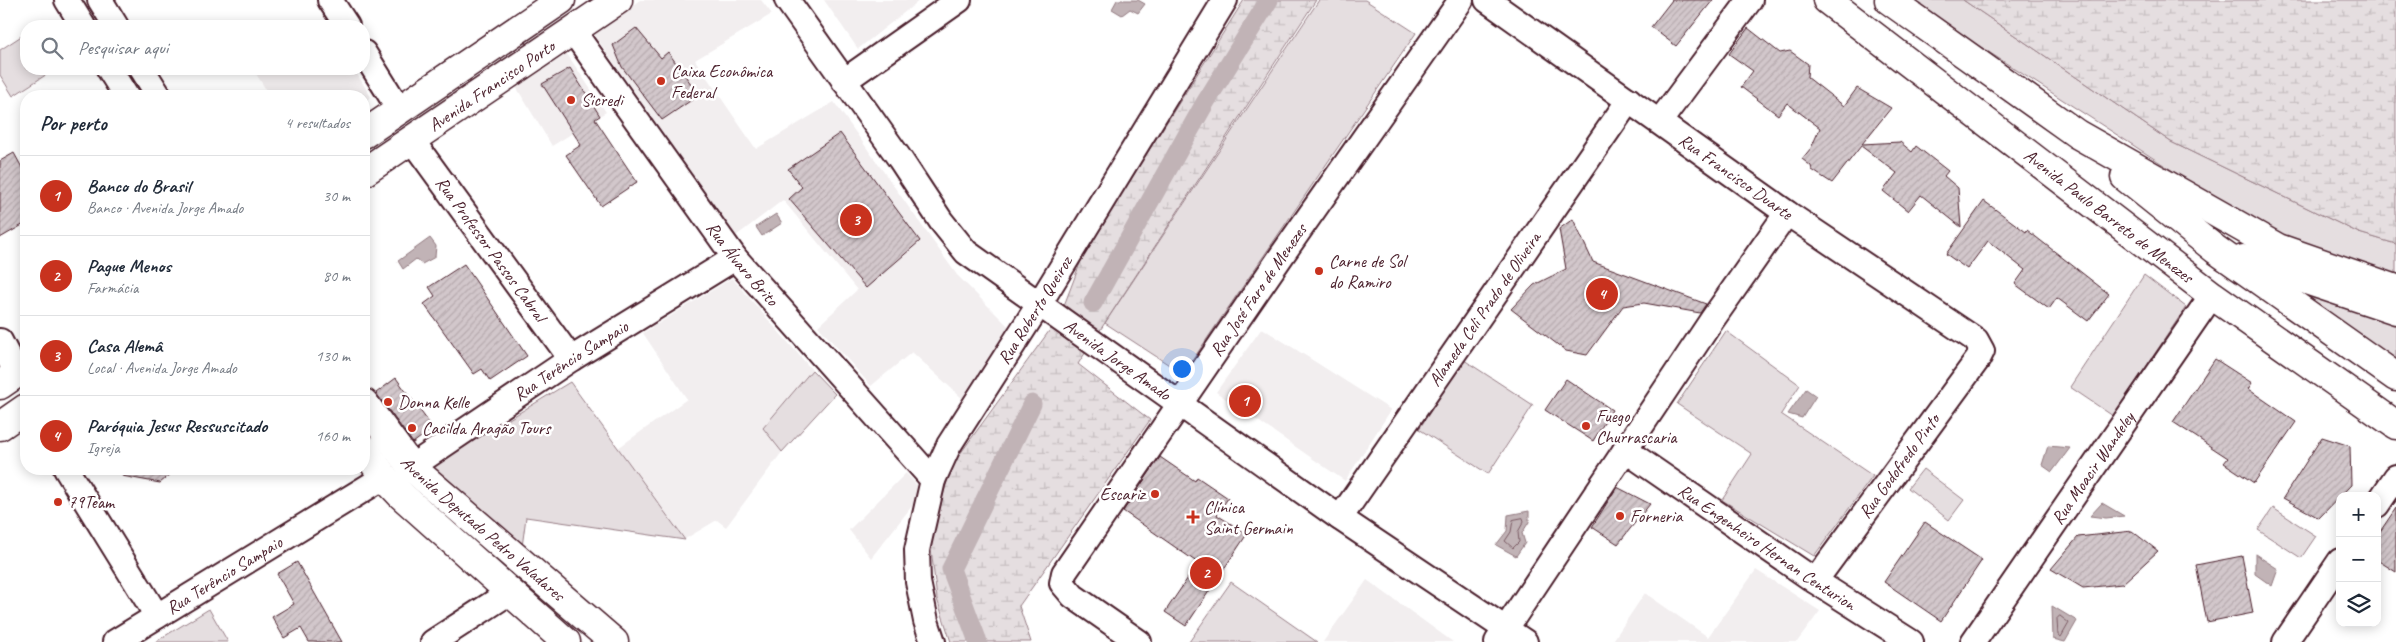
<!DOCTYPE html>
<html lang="pt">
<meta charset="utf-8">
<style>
body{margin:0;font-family:Caveat,sans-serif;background:#f2f2f3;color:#1f2937}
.controls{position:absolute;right:15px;bottom:15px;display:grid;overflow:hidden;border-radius:10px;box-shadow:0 2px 12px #0003}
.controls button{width:45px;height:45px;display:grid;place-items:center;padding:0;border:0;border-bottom:1px solid #e0e1e3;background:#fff;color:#1f2937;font:25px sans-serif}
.you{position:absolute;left:1181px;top:368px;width:18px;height:18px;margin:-12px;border:4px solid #fff;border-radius:50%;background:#1a73e8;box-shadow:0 0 0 8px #1a73e833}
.badge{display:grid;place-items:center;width:32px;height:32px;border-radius:50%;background:#c8321e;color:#fff;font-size:16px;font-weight:700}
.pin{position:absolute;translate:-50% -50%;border:2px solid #fff;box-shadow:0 1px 5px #0006}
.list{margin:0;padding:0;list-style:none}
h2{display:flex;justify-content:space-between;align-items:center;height:65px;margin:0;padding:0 20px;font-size:21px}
h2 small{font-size:16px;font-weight:400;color:#747a83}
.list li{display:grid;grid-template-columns:32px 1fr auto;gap:15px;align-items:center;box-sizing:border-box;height:80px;padding:0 20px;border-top:1px solid #e0e1e3}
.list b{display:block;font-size:19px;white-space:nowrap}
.list p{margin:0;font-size:16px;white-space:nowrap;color:#747a83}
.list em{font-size:16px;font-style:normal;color:#747a83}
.icon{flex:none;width:28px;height:28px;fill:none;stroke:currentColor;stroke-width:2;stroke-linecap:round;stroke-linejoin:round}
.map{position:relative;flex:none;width:2396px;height:642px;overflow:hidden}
.search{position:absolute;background:#fff;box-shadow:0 2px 12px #0003;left:20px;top:20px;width:350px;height:55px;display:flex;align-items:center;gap:12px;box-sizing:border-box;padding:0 18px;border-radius:20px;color:#747a83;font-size:19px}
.panel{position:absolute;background:#fff;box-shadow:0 2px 12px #0003;left:20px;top:90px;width:350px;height:385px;border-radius:20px}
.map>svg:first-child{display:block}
.built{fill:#f2eeef}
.green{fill:#e5dee0;stroke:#987e86}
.wetland{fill:url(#wetland-marsh);stroke:#987e86}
.water{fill:#c1b3b6;stroke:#91787e}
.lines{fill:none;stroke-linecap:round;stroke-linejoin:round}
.shore{stroke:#7a5a63;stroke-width:1}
.canal{stroke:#c1b3b6;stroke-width:19}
.building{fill:url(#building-hatch);stroke:#4a1f2b}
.minor-casing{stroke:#4a1f2b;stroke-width:28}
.major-casing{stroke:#4a1f2b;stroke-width:31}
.minor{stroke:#fff;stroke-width:24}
.major{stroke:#fff;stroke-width:28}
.poi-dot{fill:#c8321e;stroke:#fff;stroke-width:2}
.labels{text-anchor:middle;stroke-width:5;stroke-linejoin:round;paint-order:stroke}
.poi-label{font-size:18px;fill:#4a1f2b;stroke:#fff;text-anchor:start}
.street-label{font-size:18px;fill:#4a1f2b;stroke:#fff}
</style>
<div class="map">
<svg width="2396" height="642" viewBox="0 0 2396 642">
<defs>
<pattern id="wetland-marsh" width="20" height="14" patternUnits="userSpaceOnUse" patternTransform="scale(1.25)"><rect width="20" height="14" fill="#e5dee0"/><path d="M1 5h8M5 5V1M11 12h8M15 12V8" fill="none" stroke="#c6bec0"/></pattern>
<pattern id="building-hatch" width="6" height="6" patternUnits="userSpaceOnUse" patternTransform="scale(1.25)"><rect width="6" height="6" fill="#d2c7cb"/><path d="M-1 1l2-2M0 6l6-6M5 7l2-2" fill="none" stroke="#b6aaae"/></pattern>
</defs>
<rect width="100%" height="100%" fill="#fff"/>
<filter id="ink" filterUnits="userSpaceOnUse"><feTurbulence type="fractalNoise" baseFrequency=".02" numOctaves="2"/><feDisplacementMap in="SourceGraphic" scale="10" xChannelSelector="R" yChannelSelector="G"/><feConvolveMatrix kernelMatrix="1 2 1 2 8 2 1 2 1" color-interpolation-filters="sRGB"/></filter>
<g filter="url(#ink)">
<g class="built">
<polygon points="640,0 761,0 772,14 695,60 756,149 834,102 957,275 1010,328 964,400 912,352 871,386 818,326 857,290 783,200 736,236 593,33"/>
<polygon points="824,0 920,0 858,49"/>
<polygon points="565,51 606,112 552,146 515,85"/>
<polygon points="253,69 354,69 371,97 364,102 364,96 270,96"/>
<polygon points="732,278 812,370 763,428 782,452 726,527 717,520 685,539 618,448 687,399 643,333"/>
<polygon points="1262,328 1391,410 1345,481 1216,392"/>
<polygon points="906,473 923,492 871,558 849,530"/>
<polygon points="1756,570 1820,611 1797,642 1612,642 1645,593 1708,637"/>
<polygon points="1367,580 1453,642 1323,642"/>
</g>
<g class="green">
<polygon points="1319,0 1365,0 1416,33 1183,374 1105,323"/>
<polygon points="1908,0 1963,0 2171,142 2359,233 2396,244 2396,274 2284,235 2218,200"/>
<polygon points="26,33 26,69 55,69 13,96 0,75 0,50"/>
<polygon points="2144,275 2186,307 2113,416 2070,387"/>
<polygon points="2294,289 2396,320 2396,359"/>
<polygon points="1726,331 1800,385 1781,414 1873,476 1814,556 1722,500 1752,454 1677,404"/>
<polygon points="1464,360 1533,405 1488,474 1419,429"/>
<polygon points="812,370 835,394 782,452 763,428"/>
<polygon points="570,382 685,540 526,517 522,547 430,467"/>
<polygon points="1923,469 1964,500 1949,520 1908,488"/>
<polygon points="2273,508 2316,536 2301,558 2258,530"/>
<polygon points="1231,582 1317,642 1189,642"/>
<polygon points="209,609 228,642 155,642"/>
</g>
<g class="wetland">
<polygon points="1244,0 1316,0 1078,364 1150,420 1019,606 1031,642 951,642 937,599 930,540 952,465 1060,316 1084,253"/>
<polygon points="1963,0 2396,0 2396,244 2359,233 2171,142"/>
</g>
<g class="water">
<polygon points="1117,0 1138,0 1145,4 1138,13 1130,9 1122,15 1112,9"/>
<polygon points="776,214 782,223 762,236 756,227"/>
<polygon points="430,238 436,246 435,257 422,264 416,259 403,269 398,261"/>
<polygon points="1806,389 1816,396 1802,418 1788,414"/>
<polygon points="2048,446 2070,448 2052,472 2042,465"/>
<polygon points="2102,503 2124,516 2106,518 2090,516"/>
<polygon points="1529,511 1529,522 1522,533 1525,543 1516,556 1496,545 1507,531 1508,515"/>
<polygon points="2255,554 2278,569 2272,586 2255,574"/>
<polygon points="2052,606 2077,621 2065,642 2053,639"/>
</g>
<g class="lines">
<g class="shore">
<polygon points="1523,518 1524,521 1518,532 1519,542 1513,548 1505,541 1511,532 1513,520"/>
<polygon points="2060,616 2069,623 2061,637 2058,635 2057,619"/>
</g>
<g class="canal">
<polyline points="1093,303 1205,103 1269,0"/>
<polyline points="978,642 951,569 1032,404"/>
</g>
</g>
<g class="building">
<polygon points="1672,0 1713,0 1676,46 1651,27"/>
<polygon points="636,28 661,58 668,52 699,95 662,120 622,67 613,45"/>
<polygon points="1748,28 1780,53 1790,51 1808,64 1807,77 1844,106 1857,88 1891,108 1862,144 1900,142 1912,152 1916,146 1948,171 1944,176 1958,188 1961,227 1921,195 1908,211 1883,191 1897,173 1861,146 1832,183 1812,170 1811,166 1802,159 1811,148 1820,128 1787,103 1778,115 1741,87 1753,71 1729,54"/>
<polygon points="570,68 600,116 595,119 637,182 601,206 566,155 581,145 542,84"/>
<polygon points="840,133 920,241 866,288 789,199 802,187 788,169"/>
<polygon points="14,153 26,175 26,223 0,238 0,161"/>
<polygon points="1984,201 2026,232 2027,230 2109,294 2088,321 2057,298 2049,309 2015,284 2025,270 1988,241 1967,269 1946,254"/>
<polygon points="1573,219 1593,262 1706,304 1700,313 1644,303 1623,306 1587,355 1566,351 1511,309 1534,285 1566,269 1559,229"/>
<polygon points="464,264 527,356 490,381 482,369 474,374 424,304 435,296 429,287"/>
<polygon points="2215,359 2252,383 2248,389 2296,422 2254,483 2224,463 2228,458 2173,422"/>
<polygon points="396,378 433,428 413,443 376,393"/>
<polygon points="1566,379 1612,410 1593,441 1545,410"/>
<polygon points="2322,437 2350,446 2351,485 2319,518 2283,498"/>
<polygon points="1160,457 1195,481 1197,477 1228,498 1217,515 1247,534 1186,626 1165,612 1198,563 1123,511"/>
<polygon points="122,469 177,469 160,483 122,476"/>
<polygon points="1617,487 1650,504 1618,544 1592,527"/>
<polygon points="2396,508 2396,572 2377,560 2377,536"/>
<polygon points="1925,522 1982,560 1941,621 1884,582"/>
<polygon points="2132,531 2158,551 2122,584 2083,588 2051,569 2078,537"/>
<polygon points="2242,556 2253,613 2207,622 2196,565"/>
<polygon points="297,562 342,642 309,642 301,628 284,638 272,617 294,604 277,574"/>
</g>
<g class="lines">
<defs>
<g id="minor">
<polyline points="67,0 83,26"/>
<polyline points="100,0 116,26"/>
<polyline points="330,0 347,26"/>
<path id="s1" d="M787,0L900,159L941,221L966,252L1340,518L1525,642"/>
<path id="s2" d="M1487,0L1787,213L1976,340L1982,351L1978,359L1815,581"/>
<path id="s3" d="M573,31L735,258L933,480"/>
<polyline points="364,53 399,109"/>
<polyline points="109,69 126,96"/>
<polyline points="142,69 159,96"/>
<polyline points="844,81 959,0"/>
<polyline points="1660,121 1750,0"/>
<path id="s4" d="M411,139L571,359"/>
<polyline points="0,341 17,374"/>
<path id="s5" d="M1625,450L1815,581L1911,642"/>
<path id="s6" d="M411,467L571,359L735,258"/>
<polyline points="66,469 157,616"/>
<polyline points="2377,505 2396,477"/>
<path id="s7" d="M1340,518L1629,100"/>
<path id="s8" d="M115,642L384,477"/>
<polyline points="433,642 510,592"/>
<path id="s9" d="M933,642L926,621L918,582L917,550L933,480L949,445L1038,306L1225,0"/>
<path id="s10" d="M1139,642L1073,596L1062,583L1064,573L1282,255L1461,0"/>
<polyline points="1497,642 1712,320 1787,213"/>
<path id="s11" d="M1973,642L2212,295"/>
<polyline points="2285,642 2340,561"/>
</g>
<g id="major">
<path id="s12" d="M1827,0L2212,295L2396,425"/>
<polyline points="1889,0 2077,134 2278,248 2396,289"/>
<polyline points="364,134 561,0"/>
<path id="s13" d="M364,172L618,0"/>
<polyline points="2125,177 2215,249 2396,377"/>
<polyline points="2243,259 2396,310"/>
<polyline points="0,385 26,367"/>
<path id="s14" d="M364,403L411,467L614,642"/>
<polyline points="0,426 26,408"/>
<polyline points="364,449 384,477 400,494 566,642"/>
</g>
</defs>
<use href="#minor" class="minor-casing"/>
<use href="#major" class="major-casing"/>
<use href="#minor" class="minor"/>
<use href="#major" class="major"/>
</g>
</g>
<g class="poi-dot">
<circle cx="661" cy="81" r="5"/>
<circle cx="571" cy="100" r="5"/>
<circle cx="1319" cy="271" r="5"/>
<circle cx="388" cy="402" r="5"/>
<circle cx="1586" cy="426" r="5"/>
<circle cx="412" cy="428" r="5"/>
<circle cx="1155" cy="494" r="5"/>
<circle cx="58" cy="502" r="5"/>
<circle cx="1620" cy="516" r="5"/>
<path d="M1190.5 509.5h5v5h5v5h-5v5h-5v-5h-5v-5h5z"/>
</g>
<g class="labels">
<g class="poi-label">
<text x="671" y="77">Caixa Econômica<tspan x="671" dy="21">Federal</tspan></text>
<text x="581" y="106">Sicredi</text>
<text x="1329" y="267">Carne de Sol<tspan x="1329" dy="21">do Ramiro</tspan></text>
<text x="398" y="408">Donna Kelle</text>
<text x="1596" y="422">Fuego<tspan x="1596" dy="21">Churrascaria</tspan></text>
<text x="422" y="434">Cacilda Aragão Tours</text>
<text x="1145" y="500" text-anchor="end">Escariz</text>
<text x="68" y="508">79Team</text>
<text x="1204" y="513">Clínica<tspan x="1204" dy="21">Saint Germain</tspan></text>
<text x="1630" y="522">Forneria</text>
</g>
<g class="street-label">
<text dy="6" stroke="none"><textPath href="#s13" startOffset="154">Avenida Francisco Porto</textPath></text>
<text dy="6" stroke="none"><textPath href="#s2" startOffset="305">Rua Francisco Duarte</textPath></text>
<text dy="6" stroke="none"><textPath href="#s12" startOffset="355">Avenida Paulo Barreto de Menezes</textPath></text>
<text dy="6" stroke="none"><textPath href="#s4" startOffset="136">Rua Professor Passos Cabral</textPath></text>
<text dy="6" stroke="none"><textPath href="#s3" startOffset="288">Rua Álvaro Brito</textPath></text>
<text dy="6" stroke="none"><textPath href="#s10" startOffset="451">Rua José Faro de Menezes</textPath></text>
<text dy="6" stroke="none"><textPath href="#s7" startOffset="254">Alameda Celi Prado de Oliveira</textPath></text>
<text dy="6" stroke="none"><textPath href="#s9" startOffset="364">Rua Roberto Queiroz</textPath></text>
<text dy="6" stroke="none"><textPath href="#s6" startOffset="192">Rua Terêncio Sampaio</textPath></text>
<text dy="6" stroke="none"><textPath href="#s1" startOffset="495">Avenida Jorge Amado</textPath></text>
<text transform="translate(1899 466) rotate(-54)" y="6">Rua Godofredo Pinto</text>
<text dy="6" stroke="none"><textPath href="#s11" startOffset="211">Rua Moacir Wandeley</textPath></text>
<text dy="6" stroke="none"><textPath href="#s14" startOffset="174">Avenida Deputado Pedro Valadares</textPath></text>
<text dy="6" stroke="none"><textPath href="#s5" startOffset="172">Rua Engenheiro Hernan Centurion</textPath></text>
<text dy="6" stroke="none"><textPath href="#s8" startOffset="128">Rua Terêncio Sampaio</textPath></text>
</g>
</g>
</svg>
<div class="controls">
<button>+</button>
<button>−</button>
<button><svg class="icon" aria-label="layers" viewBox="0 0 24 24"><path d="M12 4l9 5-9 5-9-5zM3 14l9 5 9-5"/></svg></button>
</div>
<div class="you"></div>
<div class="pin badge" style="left:1245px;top:401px">1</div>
<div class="pin badge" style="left:1206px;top:573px">2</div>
<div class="pin badge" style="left:856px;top:220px">3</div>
<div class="pin badge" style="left:1602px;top:294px">4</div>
<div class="search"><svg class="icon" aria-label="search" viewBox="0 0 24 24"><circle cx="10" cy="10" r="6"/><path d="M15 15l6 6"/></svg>Pesquisar aqui</div>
<section class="panel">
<h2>Por perto<small>4 resultados</small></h2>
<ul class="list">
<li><span class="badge">1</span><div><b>Banco do Brasil</b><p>Banco · Avenida Jorge Amado</p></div><em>30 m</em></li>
<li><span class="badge">2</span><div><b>Pague Menos</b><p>Farmácia</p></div><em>80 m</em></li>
<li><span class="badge">3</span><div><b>Casa Alemâ</b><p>Local · Avenida Jorge Amado</p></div><em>130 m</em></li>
<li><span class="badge">4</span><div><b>Paróquia Jesus Ressuscitado</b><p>Igreja</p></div><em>160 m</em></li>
</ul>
</section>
</div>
